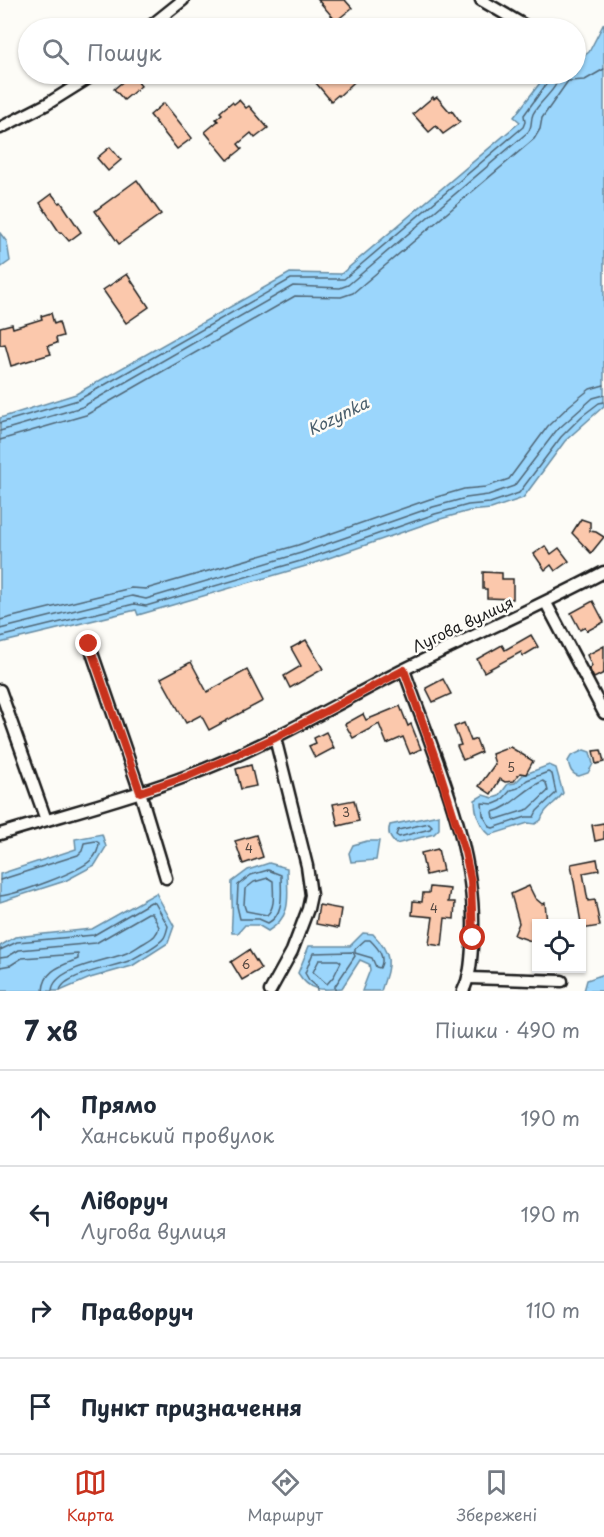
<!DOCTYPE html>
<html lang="uk">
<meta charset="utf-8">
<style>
body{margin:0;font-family:"Playpen Sans",sans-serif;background:#f6f6f7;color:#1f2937}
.controls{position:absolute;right:18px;bottom:18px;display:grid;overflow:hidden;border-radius:0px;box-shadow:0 2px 4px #0004}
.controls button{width:54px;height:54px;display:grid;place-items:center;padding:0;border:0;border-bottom:2px solid #e0e1e3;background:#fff;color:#1f2937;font:30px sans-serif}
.stop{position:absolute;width:18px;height:18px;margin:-14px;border:4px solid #c8321e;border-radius:50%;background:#fff}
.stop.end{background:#c8321e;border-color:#fff;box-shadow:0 2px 6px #0008}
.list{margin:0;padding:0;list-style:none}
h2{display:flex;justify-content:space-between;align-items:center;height:78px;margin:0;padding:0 24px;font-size:26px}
h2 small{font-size:20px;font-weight:400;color:#747a83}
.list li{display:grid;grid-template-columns:39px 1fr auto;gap:18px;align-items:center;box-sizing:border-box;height:96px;padding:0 24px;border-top:2px solid #e0e1e3}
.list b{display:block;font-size:22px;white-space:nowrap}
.list p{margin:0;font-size:20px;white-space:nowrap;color:#747a83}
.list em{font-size:20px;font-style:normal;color:#747a83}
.icon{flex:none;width:33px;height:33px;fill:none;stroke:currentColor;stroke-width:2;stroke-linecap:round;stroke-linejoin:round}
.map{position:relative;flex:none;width:604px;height:991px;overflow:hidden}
.search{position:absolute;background:#fff;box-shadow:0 2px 4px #0004;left:18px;right:18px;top:18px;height:66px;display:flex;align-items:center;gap:15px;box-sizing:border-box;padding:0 21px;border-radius:33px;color:#747a83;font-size:22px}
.sheet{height:462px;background:#fff}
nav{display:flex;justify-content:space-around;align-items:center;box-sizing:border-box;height:84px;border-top:2px solid #e0e1e3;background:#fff;font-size:16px;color:#747a83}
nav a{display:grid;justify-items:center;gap:3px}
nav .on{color:#c8321e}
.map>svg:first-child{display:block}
.water{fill:#9bd6fc;stroke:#688ca2;stroke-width:1.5}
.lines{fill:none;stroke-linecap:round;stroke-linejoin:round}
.shore{stroke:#4f6676;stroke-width:1.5}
.building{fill:#fbc8ac;stroke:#1c1c1c;stroke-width:1.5}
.minor-casing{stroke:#1c1c1c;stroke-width:15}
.minor{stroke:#fdfcf7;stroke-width:10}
.route{stroke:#c8321e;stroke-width:8}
.labels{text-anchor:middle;stroke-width:5;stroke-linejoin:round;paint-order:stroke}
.number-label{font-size:12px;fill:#544740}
.street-label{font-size:15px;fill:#1c1c1c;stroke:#fdfcf7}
.water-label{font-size:16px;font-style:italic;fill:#485d6a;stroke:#fdfcf7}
</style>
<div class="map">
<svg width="604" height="991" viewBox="0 0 604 991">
<rect width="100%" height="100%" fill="#fdfcf7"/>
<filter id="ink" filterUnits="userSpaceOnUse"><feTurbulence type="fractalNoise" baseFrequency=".0167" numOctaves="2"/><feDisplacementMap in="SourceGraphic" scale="12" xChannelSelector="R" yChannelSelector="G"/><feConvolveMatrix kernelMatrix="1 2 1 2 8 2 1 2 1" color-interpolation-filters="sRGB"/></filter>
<g filter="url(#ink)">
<g class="water">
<polygon points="604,23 604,406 565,441 523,498 491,509 469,511 437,520 306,566 138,615 136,610 0,643 0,418 76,394 290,273 341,274 520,122 514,117 546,75 576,74 576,62 589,52"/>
<polygon points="0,233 7,242 10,261 0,268"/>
<path d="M584,750L590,752L593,764L588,773L579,776C571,774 570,769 568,761L571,756Z"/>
<path d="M549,765L556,768L563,793C557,803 543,809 541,820L535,824L528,823L490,835C480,827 475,813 475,800L483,795L493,798L499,796L508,784L515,783L523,775Z"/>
<path d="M439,815V829L434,834L396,844C390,839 387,833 390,825Z"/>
<polygon points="102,834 106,847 95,865 65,881 0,902 0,874 76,849 75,839"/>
<polygon points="367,841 379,841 376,860 351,862 349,853 353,845"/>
<path d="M269,863L287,868C287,895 294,915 268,931L258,925H245L238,933H232C231,927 232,924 232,918C233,906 231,894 232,882L248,870Z"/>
<polygon points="156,893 174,926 168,943 132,966 90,978 60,991 0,991 0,946 15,937 92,929"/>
<path d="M363,933L373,934C394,956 390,964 381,991H362L370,970L369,964L360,960L342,988C320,991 309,991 298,973L309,946H350Z"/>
<polygon points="604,974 604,991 584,991 587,980"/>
</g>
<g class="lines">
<g class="shore">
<polyline points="0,423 78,400 291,279 344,279 523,127 525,122 524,115 550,79 551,74"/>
<path d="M0,431L82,407L293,286L340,288L348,285L528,132C533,126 530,121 533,114C540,100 558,90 559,74"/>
<polyline points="0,440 86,415 295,296 341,297 353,293 534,139 540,129 542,118 568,81 585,80 604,69"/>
<polyline points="0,620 131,588 146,589 298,545 430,499 464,489 486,487 509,479 548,426 570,405 590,389 604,385"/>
<polyline points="0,629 132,596 146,599 301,553 433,507 466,498 488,495 514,486 556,431 593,398 604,395"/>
<polyline points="0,637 134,604 146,606 304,560 435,514 468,505 490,503 519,493 561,437 582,416 599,403 604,402"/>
<polygon points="548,772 552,774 556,793 537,811 534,817 526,817 493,828 490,827 483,815 482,803 494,804 501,801 511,790 518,788 527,780"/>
<path d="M543,781L546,783L548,791L529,809L497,819L494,818L493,812C512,807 524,789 543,781Z"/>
<polygon points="429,823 432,826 430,829 399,837 396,835 398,830"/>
<path d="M268,870L281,875C281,892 285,914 268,923L259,919H240L237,906L238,885L251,875Z"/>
<path d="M268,878L273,881C273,892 276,907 267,915L246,911L244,905L245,889L254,882Z"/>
<path d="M0,880L78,855L82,851L84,843L96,841L99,843C99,848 96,856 91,860C79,872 18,894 0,896"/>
<path d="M365,940H370C378,948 386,957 380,968L376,967L372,958L355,953V949Z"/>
<path d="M0,950L17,942L94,935L151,902L155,903L168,926C167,930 166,936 163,939C158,945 138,956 131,960C116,967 62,974 60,991"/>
<path d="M0,958L7,957L19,950L96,943L148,913H152L159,927C157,936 152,938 144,943C137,947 131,952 124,954C105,961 53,968 52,991"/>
<polygon points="319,960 338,960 341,962 334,976 327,984 313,972"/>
<path d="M0,967L11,965L22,958L78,954V959C61,966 44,970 43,991"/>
<polyline points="317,991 316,986 309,980 305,973 313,953 353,952 355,956 335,986 335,991"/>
</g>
</g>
<g class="building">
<polygon points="318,0 345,0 352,8 336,21"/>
<polygon points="132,74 149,74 138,82 141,86 124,100 114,89"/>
<polygon points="320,74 363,74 339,96 338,95 331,101 316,83 323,77"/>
<polygon points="433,97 434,99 437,97 450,112 452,111 460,122 443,134 436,126 429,132 413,114"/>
<polygon points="239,100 246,108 249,106 268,128 255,138 251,133 238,144 242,149 228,160 205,132 218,121 216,119 222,114 220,112 232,102 234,104"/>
<polygon points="164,103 192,138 177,149 150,115"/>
<polygon points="110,147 121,160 108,171 97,158"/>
<polygon points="137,180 161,214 119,244 95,211"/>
<polygon points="52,194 59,203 61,202 81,232 69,241 61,232 60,233 40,203"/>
<polygon points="127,274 149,307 126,323 103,290"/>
<polygon points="51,313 54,324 59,322 63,336 56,338 57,343 48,346 51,354 11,366 5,344 0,345 0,327 12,324 13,328 42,319 41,316"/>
<polygon points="581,519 590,522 590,531 596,532 604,537 591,553 572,533"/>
<polygon points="545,546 551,554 559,548 569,561 555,571 551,565 545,570 534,554"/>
<polygon points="483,572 502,573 502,579 513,579 513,599 487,598 487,589 483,589"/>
<polygon points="593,601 604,622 587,631 585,627 580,630 571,613"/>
<polygon points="531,635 538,647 523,656 521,652 484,672 477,659 502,645 505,650"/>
<polygon points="306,640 323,669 290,688 284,676 301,666 291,648"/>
<polygon points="604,646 604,673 594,678 589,668 592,666 587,655"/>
<polygon points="191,662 207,692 247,670 263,701 209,730 201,715 186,723 161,678"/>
<polygon points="443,679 451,694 433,702 426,688"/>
<polygon points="400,706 408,726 411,724 421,749 410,754 403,737 387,744 379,724 353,738 345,724 363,714 366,720"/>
<polygon points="464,723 471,741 476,739 481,752 463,760 457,746 461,745 454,727"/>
<polygon points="326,732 334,748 315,758 309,746 316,743 314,738"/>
<polygon points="510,747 533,761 526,774 520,773 514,781 505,782 500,779 491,794 479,786 495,764 492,754"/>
<polygon points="601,750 604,762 596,764 593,751"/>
<polygon points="251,765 256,786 241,789 236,769"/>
<polygon points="354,800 359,821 338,826 333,804"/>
<polygon points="604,823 604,839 595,841 592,825"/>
<polygon points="256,835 263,857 243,864 235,841"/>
<polygon points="438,849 443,871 426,875 421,853"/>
<polygon points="597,859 599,870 583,873 588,901 595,900 600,926 582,929 571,864"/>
<polygon points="529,886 535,898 542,904 545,903 547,923 537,924 531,941 514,935 519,923 511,894"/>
<polygon points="430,887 450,889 448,902 455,902 454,919 445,918 442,946 429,944 433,917 412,915 413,901 422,902 423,893 429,893"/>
<polygon points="319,905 341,909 338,928 316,924"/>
<polygon points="249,950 261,969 242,980 231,962"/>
</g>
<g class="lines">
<defs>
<g id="minor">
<polyline points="481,0 529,28"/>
<polyline points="148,28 183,0"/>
<polyline points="0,128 47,104 95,74"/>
<polyline points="546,603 604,713"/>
<polyline points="89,644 140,792 166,878"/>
<path d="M404,670C434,756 481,855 472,947C471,963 470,977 463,991"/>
<polyline points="0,690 46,820"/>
<path d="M0,834C62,815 126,799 187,776C263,748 332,706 403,670C470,637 538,607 604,572"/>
<polyline points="469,978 562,981"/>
<polyline points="270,991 292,951 308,909 311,895 307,866 275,738"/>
</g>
</defs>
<use href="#minor" class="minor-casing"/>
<use href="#minor" class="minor"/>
</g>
</g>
<g class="lines" filter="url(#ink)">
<polyline class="route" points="89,644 140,792 188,776 275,738 404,670 437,763 465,852 471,881 473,938"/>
</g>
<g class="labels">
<g class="number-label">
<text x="511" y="772">5</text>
<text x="346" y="817">3</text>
<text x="249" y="853">4</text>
<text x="434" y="913">4</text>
<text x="246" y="969">6</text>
</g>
<g class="street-label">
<text transform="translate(463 625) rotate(-25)" y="5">Лугова вулиця</text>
</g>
<g class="water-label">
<text transform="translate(338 416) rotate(-26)" y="6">Kozynka</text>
</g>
</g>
</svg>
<div class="controls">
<button><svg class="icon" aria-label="locate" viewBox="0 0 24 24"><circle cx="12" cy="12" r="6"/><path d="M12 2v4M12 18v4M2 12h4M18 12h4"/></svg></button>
</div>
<div class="stop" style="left:473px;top:938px"></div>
<div class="stop end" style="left:89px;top:644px"></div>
<div class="search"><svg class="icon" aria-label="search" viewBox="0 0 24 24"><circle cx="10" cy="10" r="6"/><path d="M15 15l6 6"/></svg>Пошук</div>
</div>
<section class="sheet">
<h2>7 хв<small>Пішки · 490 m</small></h2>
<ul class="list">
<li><svg class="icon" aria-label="ahead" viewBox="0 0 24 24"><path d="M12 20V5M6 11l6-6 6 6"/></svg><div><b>Прямо</b><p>Ханський провулок</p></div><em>190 m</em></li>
<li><svg class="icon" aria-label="left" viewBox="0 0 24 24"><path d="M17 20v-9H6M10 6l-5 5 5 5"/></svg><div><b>Ліворуч</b><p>Лугова вулиця</p></div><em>190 m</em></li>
<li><svg class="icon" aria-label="right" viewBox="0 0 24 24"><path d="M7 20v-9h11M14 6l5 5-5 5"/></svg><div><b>Праворуч</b></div><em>110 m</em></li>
<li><svg class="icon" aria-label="arrive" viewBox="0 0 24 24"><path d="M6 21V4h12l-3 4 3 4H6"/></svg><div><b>Пункт призначення</b></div></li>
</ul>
</section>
<nav>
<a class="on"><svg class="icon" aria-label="map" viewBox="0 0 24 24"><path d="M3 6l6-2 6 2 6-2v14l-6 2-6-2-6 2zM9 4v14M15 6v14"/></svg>Карта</a>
<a><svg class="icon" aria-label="directions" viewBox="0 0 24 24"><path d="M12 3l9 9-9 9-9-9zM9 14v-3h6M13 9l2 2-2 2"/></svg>Маршрут</a>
<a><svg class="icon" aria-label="saved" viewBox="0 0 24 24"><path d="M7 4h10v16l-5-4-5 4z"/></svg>Збережені</a>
</nav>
